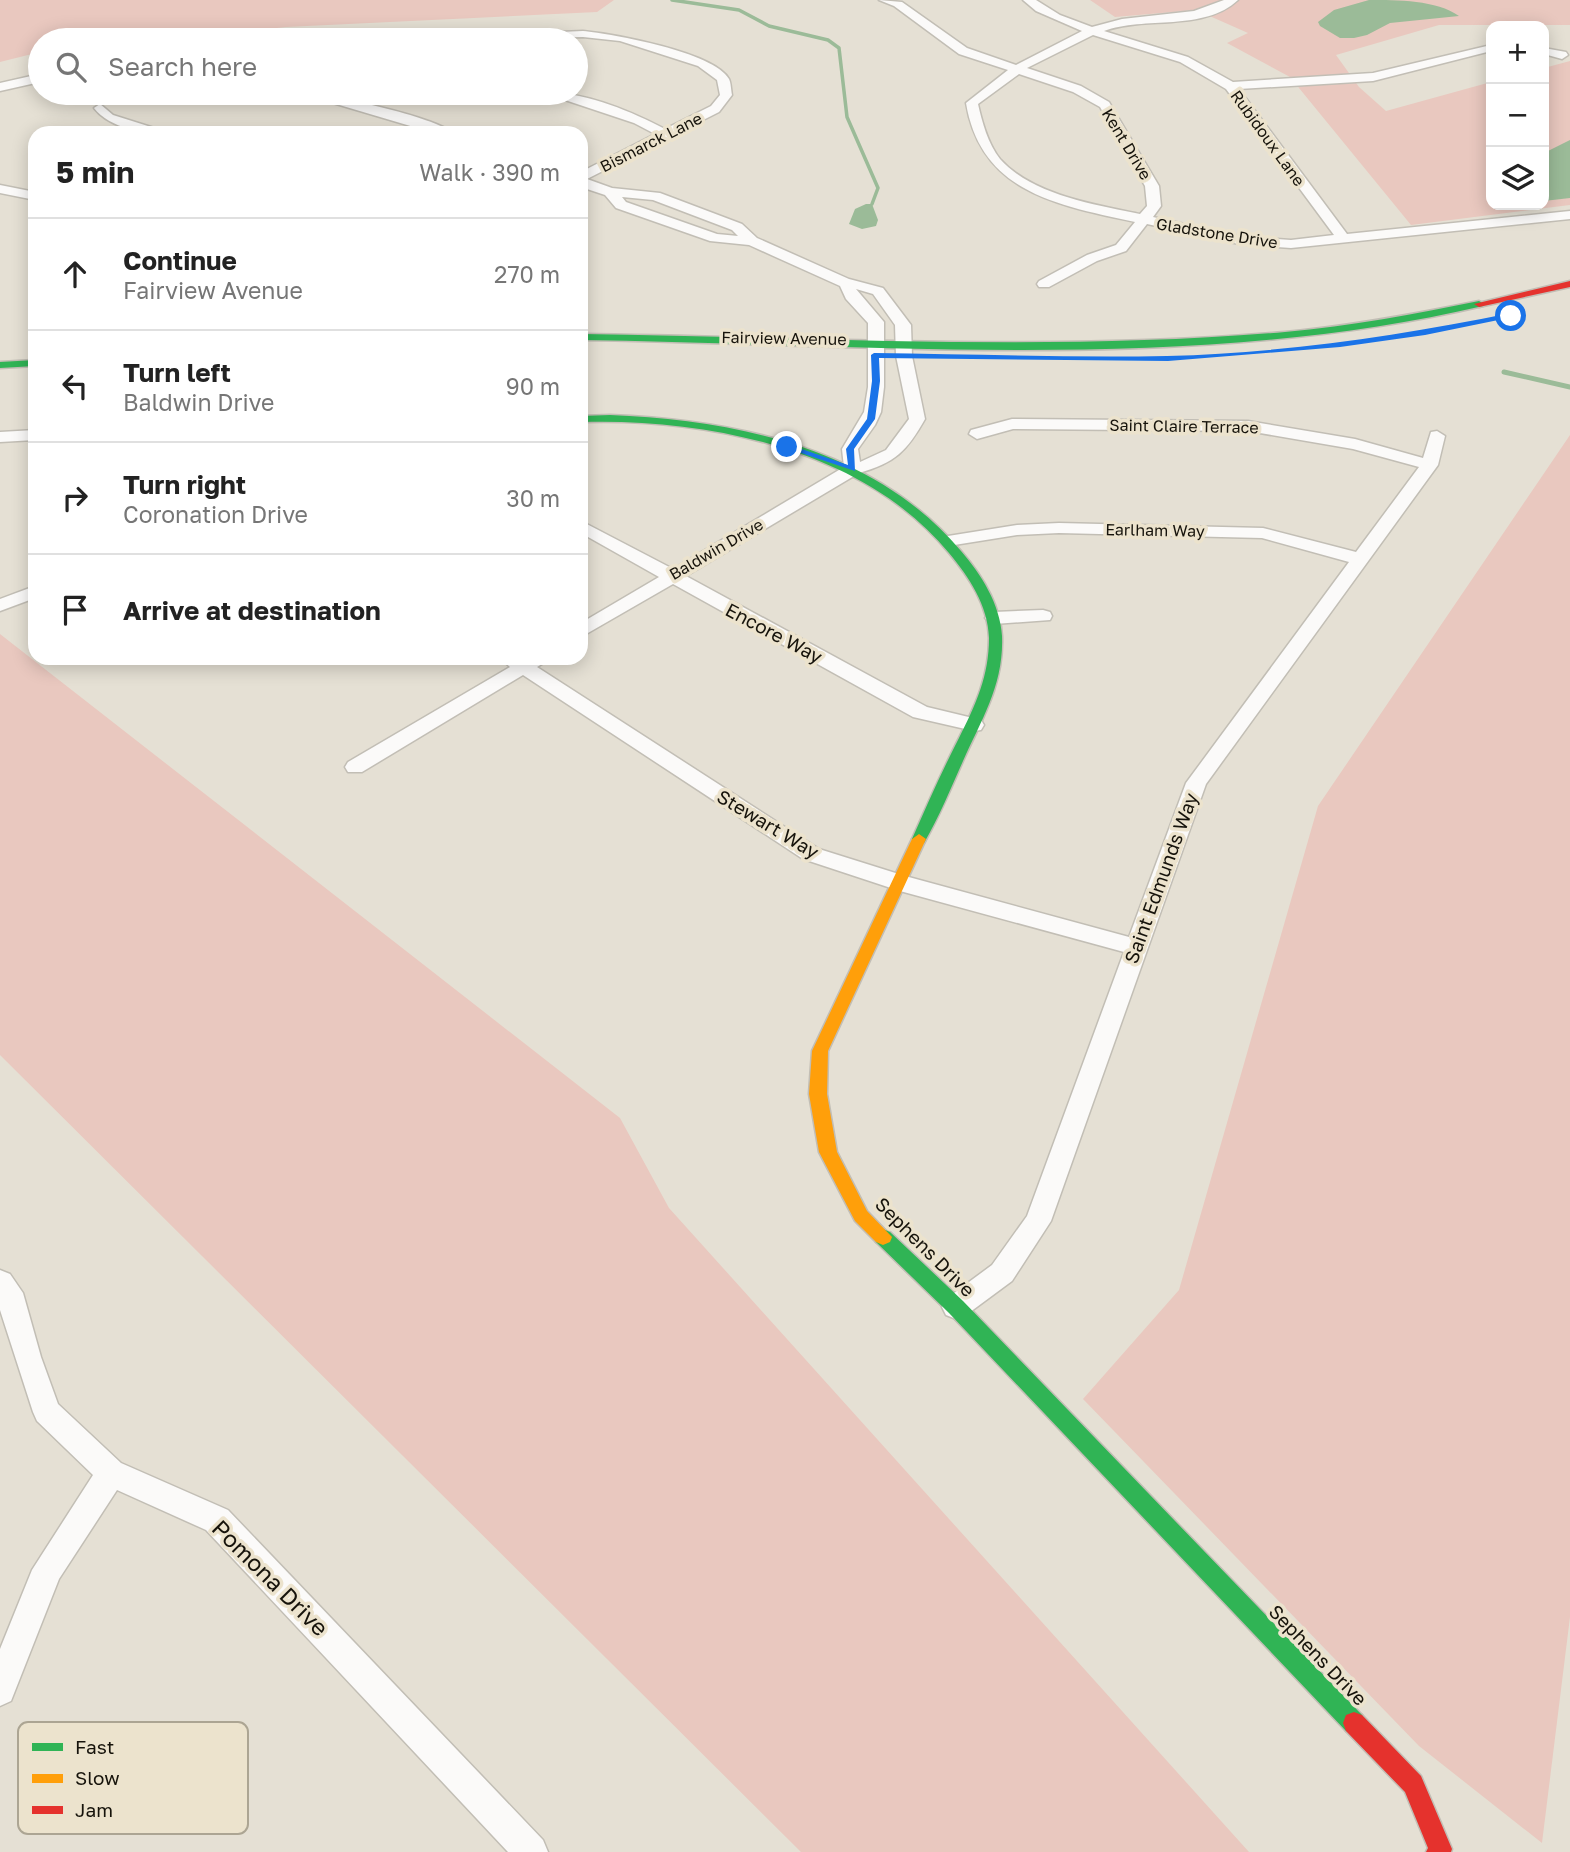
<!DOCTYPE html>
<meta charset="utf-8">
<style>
body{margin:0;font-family:"Golos Text",sans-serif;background:#f6f6f6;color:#222}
.controls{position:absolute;right:21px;top:21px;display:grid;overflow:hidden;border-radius:14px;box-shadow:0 4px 18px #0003}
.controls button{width:63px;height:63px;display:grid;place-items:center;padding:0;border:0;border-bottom:2px solid #e0e0e0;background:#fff;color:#222;font:35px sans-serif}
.stop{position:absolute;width:21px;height:21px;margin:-16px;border:5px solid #1a73e8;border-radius:50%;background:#fff}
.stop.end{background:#1a73e8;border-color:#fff;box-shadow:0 2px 7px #0008}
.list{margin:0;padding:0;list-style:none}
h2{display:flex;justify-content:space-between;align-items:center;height:91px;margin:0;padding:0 28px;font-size:30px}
h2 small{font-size:23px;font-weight:400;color:#767676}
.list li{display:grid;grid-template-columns:46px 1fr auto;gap:21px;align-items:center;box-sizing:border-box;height:112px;padding:0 28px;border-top:2px solid #e0e0e0}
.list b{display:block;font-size:26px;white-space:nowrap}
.list p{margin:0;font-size:23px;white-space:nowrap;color:#767676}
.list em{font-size:23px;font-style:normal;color:#767676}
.icon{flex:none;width:38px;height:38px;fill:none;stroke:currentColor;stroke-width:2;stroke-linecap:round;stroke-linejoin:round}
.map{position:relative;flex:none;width:1570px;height:1852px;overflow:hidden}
.search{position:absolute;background:#fff;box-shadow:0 4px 18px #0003;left:28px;top:28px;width:560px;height:77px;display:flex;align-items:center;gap:18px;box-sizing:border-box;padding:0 24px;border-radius:38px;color:#767676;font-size:26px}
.panel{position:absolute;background:#fff;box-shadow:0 4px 18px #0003;left:28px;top:126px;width:560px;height:539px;border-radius:21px}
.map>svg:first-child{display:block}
.green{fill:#e9c8bf}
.water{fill:#9bbb98}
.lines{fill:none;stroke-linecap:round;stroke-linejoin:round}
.stream-far1{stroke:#9bbb98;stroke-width:3.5}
.stream{stroke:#9bbb98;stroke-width:5}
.street-casing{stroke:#c2beb5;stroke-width:3}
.fast-casing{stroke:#c2beb5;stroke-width:3}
.slow-casing{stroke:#c2beb5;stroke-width:3}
.jam-casing{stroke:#c2beb5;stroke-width:3}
.street{fill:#fbfaf9;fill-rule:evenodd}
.fast{fill:#30b455;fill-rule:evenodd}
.slow{fill:#ff9f0a;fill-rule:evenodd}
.jam{fill:#e5322d;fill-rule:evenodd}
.route{fill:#1a73e8}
.labels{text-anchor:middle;stroke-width:7;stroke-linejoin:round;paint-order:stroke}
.far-street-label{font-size:16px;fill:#16130b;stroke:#ece3cd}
.street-label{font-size:19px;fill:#16130b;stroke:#ece3cd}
.near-street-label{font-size:23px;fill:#16130b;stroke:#ece3cd}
.key{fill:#ece3cd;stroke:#aca593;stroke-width:2}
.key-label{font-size:19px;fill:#16130b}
</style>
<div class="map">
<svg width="1570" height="1852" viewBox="0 0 1570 1852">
<rect width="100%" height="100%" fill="#e5e0d4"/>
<g class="green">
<polygon points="0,0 614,0 597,12 286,27 164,40 40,40 40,52 0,62"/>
<polygon points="1090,0 1570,0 1570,25 1439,25 1336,55 1359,87 1386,111 1491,82 1491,205 1544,205 1544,68 1570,61 1570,205 1411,225 1290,77 1227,43 1248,33 1196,10 1115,17"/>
<polygon points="1570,435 1570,1617 1542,1843 1419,1746 1083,1399 1179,1290 1318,806"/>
<polygon points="0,634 620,1118 669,1208 1249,1852 801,1852 0,1055"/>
</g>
<g class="water">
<path d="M1369,0C1397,0 1437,0 1459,16L1390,23L1367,35L1354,38H1340L1320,26L1318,22L1334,10Z"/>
<polygon points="1570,140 1570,198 1544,201 1544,153"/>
<polygon points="866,204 872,204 878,220 876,226 862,229 849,224 855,209"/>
</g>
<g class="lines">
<polyline class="stream-far1" points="672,0 739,10 769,26 828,40 839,48 847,117 878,188 872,204"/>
<polyline class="stream" points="1504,372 1570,387"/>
<defs>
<g id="street">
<path d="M879,0L902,2L967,48L1016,65L1082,31L1036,11L1023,0H1036L1060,15L1092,27L1122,19L1194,11L1224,0H1238C1204,32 1144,16 1104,31L1188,57L1233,82L1373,73L1491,45V51L1373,81L1239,89L1347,234L1570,211V219L1291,248L1239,244L1147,224L1126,251L1097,261L1049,287H1039L1037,284L1039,281L1087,255L1116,245L1135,222C1058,205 981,193 966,103L1008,70L959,54L894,6ZM1093,35L1180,62L1226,89L1334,235L1291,240L1239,236L1153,217L1161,206L1159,186L1109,102L1081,86L1027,68ZM1019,74L1073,92L1100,107L1145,186L1147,206L1140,214C1096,205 1032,195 1000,159C988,144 982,122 978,104Z"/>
<path d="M583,31C613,34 714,52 729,79C731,83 731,90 732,95L719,112L587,179L612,188L660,193L742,224L757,238L849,279L883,288L911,325L912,356L925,419C907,451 895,463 859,473L686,576L927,707L981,720L984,725L981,730L974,731L913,717L673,584L581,637V623L659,577L581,533V521L673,569L844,467L842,449L864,412L868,387V323L846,299L840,286L749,245L710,241L616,208L605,195L581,187V172L655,134L634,123L553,96L551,93C589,93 632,112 665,129L711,106L720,95L717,80L698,66L620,41L583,37L460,40L466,36ZM622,197L653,200L732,230L738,236L717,234L626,202ZM856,289L873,294L895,325L896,356L909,419L886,450L860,462L858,449L875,425L881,412L884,387V322Z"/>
<polygon points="1544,48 1566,52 1568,55 1562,59 1544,54"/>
<polygon points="40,74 40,82 0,91 0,83"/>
<path d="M299,93C325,92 435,117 453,133H434Z"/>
<path d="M100,104L113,115L170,133C144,133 110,129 94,108Z"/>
<polygon points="0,185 35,192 35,200 0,193"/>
<polygon points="1012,419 1248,421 1355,439 1423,458 1431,432 1437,431 1445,436 1438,465 1206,784 1051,1221 1012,1281 966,1315 956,1319 946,1315 942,1307 946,1299 992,1265 1027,1216 1124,952 900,891 803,859 523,675 362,772 348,772 345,767 348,762 510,667 500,658 543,658 542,664 537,667 819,849 905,876 1129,937 1186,783 1349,562 1262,538 1059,533 1017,535 948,546 939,541 948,536 1017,525 1059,523 1263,528 1356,552 1419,467 1353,449 1248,431 1013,429 977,439 969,434 971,430"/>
<polygon points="35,430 35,440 0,442 0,432"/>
<polygon points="35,586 35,598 0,611 0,599"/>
<polygon points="1043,610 1050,612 1052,616 1050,620 994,624 985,618 994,612"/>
<polygon points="0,1270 10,1274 23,1293 41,1357 58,1404 121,1463 228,1510 543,1840 548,1852 508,1852 206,1530 117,1490 59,1579 11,1701 0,1706 0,1649 32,1570 93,1475 37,1421 33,1412 0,1310"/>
</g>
<g id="fast">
<path d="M1479,301L1484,304L1483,306C1193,374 877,344 581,340V334C816,337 1051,352 1285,332C1351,326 1415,314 1479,301Z"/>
<polygon points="35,360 35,366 0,368 0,362"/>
<path d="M610,415C738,420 875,449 961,551C981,574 1000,604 1002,636C1004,684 982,719 963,761C951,788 939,817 924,843H914L912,839C927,805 942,771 959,738C976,704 989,676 989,638C988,605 969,577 949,553C864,450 709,418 581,422V416Z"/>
<polygon points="883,1229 890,1232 963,1301 1362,1715 1365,1723 1362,1731 1354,1734 1346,1731 949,1313 876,1242 874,1237 876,1232"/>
</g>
<polygon id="slow" points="919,834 926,839 828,1051 827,1094 837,1152 867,1211 892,1237 890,1242 883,1245 876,1242 855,1221 819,1152 809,1094 812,1051 912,839"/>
<g id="jam">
<polygon points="1570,281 1570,287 1479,307 1474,304"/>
<polygon points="1354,1712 1362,1715 1421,1776 1452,1849 1451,1852 1426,1852 1428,1848 1405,1792 1346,1731 1343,1723 1346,1715"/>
</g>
</defs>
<use href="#street" class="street-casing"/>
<use href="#fast" class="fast-casing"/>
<use href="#slow" class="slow-casing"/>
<use href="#jam" class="jam-casing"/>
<use href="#street" class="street"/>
<use href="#fast" class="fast"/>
<use href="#slow" class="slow"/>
<use href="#jam" class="jam"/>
</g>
<path class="route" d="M1511,313L1513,317L1425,335L1340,347L1168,361L879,358L880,381L875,419L854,449L855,471L783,447L790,445L848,465L846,449L867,419L872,381L871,355L874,353C972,354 1070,358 1167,356C1283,353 1398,336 1511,313Z"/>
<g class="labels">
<g class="far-street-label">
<text transform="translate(1268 138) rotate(54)" y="6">Rubidoux Lane</text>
<text transform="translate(651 142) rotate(-27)" y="6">Bismarck Lane</text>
<text transform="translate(1127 144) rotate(59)" y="6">Kent Drive</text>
<text transform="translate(1217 233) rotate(9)" y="6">Gladstone Drive</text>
<text transform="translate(784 338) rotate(1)" y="6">Fairview Avenue</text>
<text transform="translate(1184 426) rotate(1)" y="6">Saint Claire Terrace</text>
<text transform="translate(1155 530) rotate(1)" y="6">Earlham Way</text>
<text transform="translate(716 549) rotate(-30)" y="6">Baldwin Drive</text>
</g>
<g class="street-label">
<text transform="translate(774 633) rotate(28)" y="7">Encore Way</text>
<text transform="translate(768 824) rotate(31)" y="7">Stewart Way</text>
<text transform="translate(1161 878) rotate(-70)" y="7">Saint Edmunds Way</text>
<text transform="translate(925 1247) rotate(45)" y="7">Sephens Drive</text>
<text transform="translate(1318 1655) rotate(46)" y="7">Sephens Drive</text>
</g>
<g class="near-street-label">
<text transform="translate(270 1578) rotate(45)" y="8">Pomona Drive</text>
</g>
</g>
<rect x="18" y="1722" width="230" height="112" rx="10" class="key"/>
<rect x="32" y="1743" width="31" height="8" fill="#30b455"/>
<rect x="32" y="1774" width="31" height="9" fill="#ff9f0a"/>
<rect x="32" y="1806" width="31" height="8" fill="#e5322d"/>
<g class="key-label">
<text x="75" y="1754">Fast</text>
<text x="75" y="1785">Slow</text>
<text x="75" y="1817">Jam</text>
</g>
</svg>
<div class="controls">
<button>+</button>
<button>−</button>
<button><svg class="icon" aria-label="layers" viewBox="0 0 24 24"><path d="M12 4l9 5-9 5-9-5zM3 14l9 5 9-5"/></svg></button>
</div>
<div class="stop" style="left:1511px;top:316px"></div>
<div class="stop end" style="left:787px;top:447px"></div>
<div class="search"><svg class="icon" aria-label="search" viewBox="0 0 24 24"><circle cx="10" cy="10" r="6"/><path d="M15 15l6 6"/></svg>Search here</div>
<section class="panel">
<h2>5 min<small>Walk · 390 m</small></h2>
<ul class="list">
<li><svg class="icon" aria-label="ahead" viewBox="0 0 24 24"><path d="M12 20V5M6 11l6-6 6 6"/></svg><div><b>Continue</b><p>Fairview Avenue</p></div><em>270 m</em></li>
<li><svg class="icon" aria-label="left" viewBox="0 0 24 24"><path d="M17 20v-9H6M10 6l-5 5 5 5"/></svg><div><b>Turn left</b><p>Baldwin Drive</p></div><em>90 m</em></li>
<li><svg class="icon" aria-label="right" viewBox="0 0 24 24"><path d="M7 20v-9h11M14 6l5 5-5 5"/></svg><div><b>Turn right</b><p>Coronation Drive</p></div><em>30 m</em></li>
<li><svg class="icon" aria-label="arrive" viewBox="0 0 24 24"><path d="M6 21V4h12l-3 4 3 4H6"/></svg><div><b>Arrive at destination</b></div></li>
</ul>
</section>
</div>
